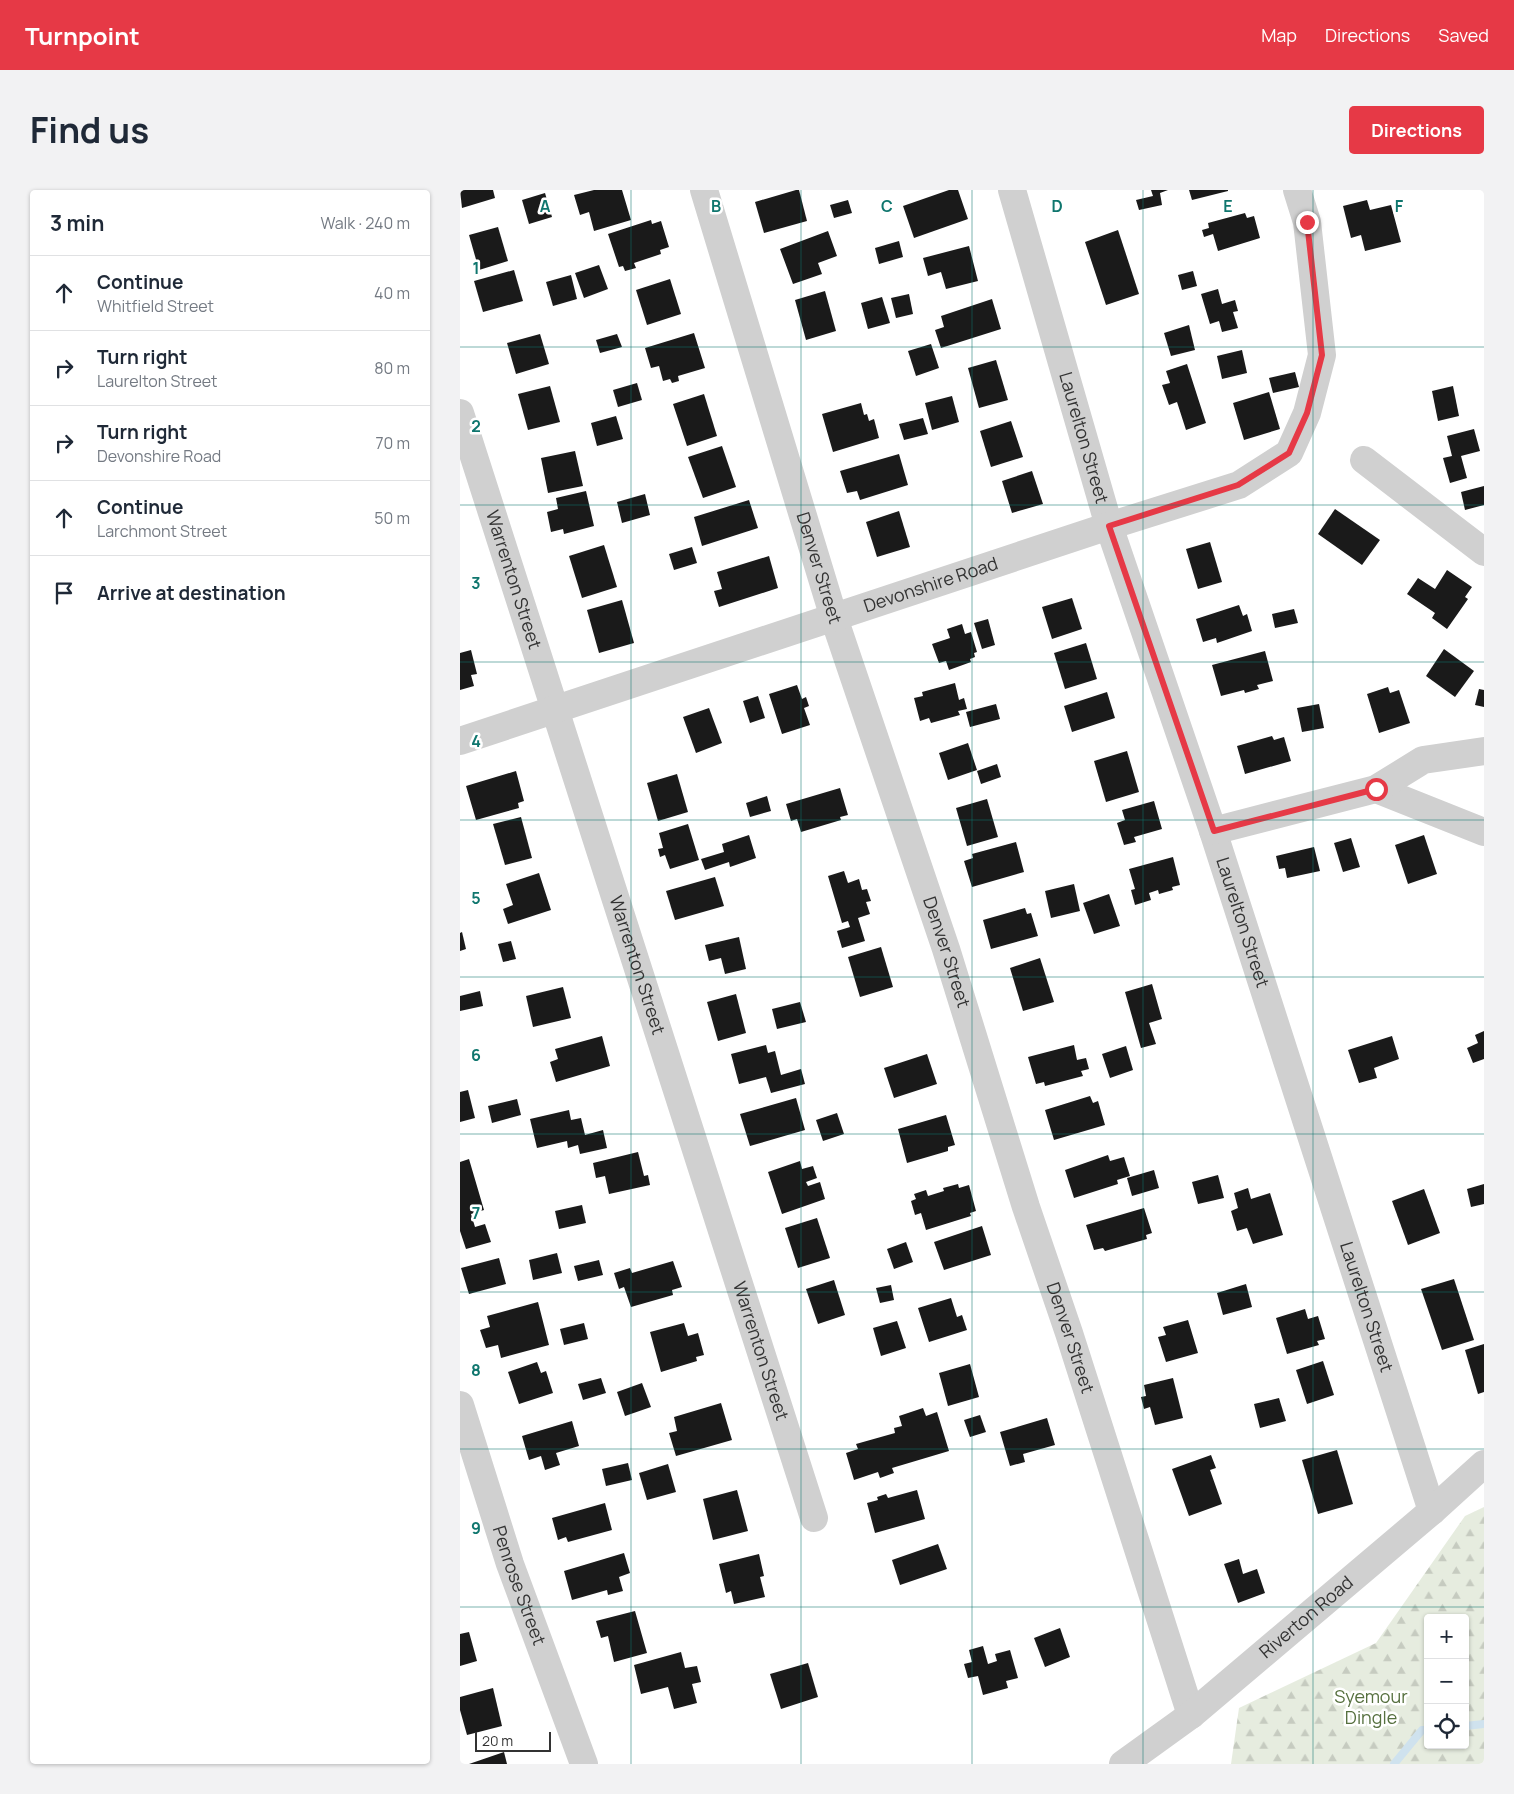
<!DOCTYPE html>
<meta charset="utf-8">
<style>
body{margin:0;font-family:Manrope,sans-serif;background:#f2f2f3;color:#1f2937}
.controls{position:absolute;right:15px;bottom:15px;display:grid;overflow:hidden;border-radius:5px;box-shadow:0 1px 4px #0004}
.controls button{width:45px;height:45px;display:grid;place-items:center;padding:0;border:0;border-bottom:1px solid #e0e1e3;background:#fff;color:#1f2937;font:25px sans-serif}
.scale{position:absolute;left:15px;bottom:12px;width:76px;box-sizing:border-box;padding-left:5px;border:2px solid #333;border-top:0;font-size:14px;line-height:18px;white-space:nowrap;color:#333;-webkit-text-stroke:4px #fff;paint-order:stroke}
.stop{position:absolute;width:15px;height:15px;margin:-11px;border:4px solid #e63946;border-radius:50%;background:#fff}
.stop.end{background:#e63946;border-color:#fff;box-shadow:0 1px 5px #0008}
.list{margin:0;padding:0;list-style:none}
h2{display:flex;justify-content:space-between;align-items:center;height:65px;margin:0;padding:0 20px;font-size:21px}
h2 small{font-size:16px;font-weight:400;color:#747a83}
.list li{display:grid;grid-template-columns:32px 1fr auto;gap:15px;align-items:center;box-sizing:border-box;height:75px;padding:0 20px;border-top:1px solid #e0e1e3}
.list b{display:block;font-size:19px;white-space:nowrap}
.list p{margin:0;font-size:16px;white-space:nowrap;color:#747a83}
.list em{font-size:16px;font-style:normal;color:#747a83}
.icon{flex:none;width:28px;height:28px;fill:none;stroke:currentColor;stroke-width:2;stroke-linecap:round;stroke-linejoin:round}
.map{position:relative;flex:none;width:1024px;height:1574px;overflow:hidden;border-radius:5px}
header{display:flex;align-items:center;gap:30px;box-sizing:border-box;height:70px;padding:0 25px;background:#e63946;color:#fff}
header strong{font-size:24px}
nav{display:flex;gap:28px;margin-inline-start:auto;font-size:18px}
.intro{display:flex;align-items:center;justify-content:space-between;box-sizing:border-box;height:120px;padding:0 30px}
h1{margin:0;font-size:35px}
.button{padding:12px 22px;border-radius:5px;background:#e63946;color:#fff;font-size:18px;font-weight:700}
main{display:flex;gap:30px;padding:0 30px}
aside{flex:1;background:#fff;border-radius:5px;box-shadow:0 1px 4px #0004}
.map>svg:first-child{display:block}
.forest{fill:url(#forest-firs);fill-rule:evenodd}
.lines{fill:none;stroke-linecap:round;stroke-linejoin:round}
.stream{stroke:#cfe2ee;stroke-width:8}
.building{fill:#1a1a1a}
.minor{stroke:#d0d0d0;stroke-width:28}
.route{stroke:#e63946;stroke-width:6}
.grid{fill:none;stroke:#0f766e;stroke-width:1;stroke-opacity:0.55}
.labels{text-anchor:middle;stroke-width:5;stroke-linejoin:round;paint-order:stroke}
.street-label{font-size:18px;fill:#333;stroke:#fff}
.park-label{font-size:18px;fill:#56703f;stroke:#fff}
.grid-label{font-size:16px;text-anchor:middle;font-weight:bold;fill:#0f766e;stroke:#fff;stroke-width:5;stroke-linejoin:round;paint-order:stroke}
</style>
<header>
<strong>Turnpoint</strong>
<nav><a>Map</a><a>Directions</a><a>Saved</a></nav>
</header>
<div class="intro"><h1>Find us</h1><a class="button">Directions</a></div>
<main>
<aside>
<h2>3 min<small>Walk · 240 m</small></h2>
<ul class="list">
<li><svg class="icon" aria-label="ahead" viewBox="0 0 24 24"><path d="M12 20V5M6 11l6-6 6 6"/></svg><div><b>Continue</b><p>Whitfield Street</p></div><em>40 m</em></li>
<li><svg class="icon" aria-label="right" viewBox="0 0 24 24"><path d="M7 20v-9h11M14 6l5 5-5 5"/></svg><div><b>Turn right</b><p>Laurelton Street</p></div><em>80 m</em></li>
<li><svg class="icon" aria-label="right" viewBox="0 0 24 24"><path d="M7 20v-9h11M14 6l5 5-5 5"/></svg><div><b>Turn right</b><p>Devonshire Road</p></div><em>70 m</em></li>
<li><svg class="icon" aria-label="ahead" viewBox="0 0 24 24"><path d="M12 20V5M6 11l6-6 6 6"/></svg><div><b>Continue</b><p>Larchmont Street</p></div><em>50 m</em></li>
<li><svg class="icon" aria-label="arrive" viewBox="0 0 24 24"><path d="M6 21V4h12l-3 4 3 4H6"/></svg><div><b>Arrive at destination</b></div></li>
</ul>
</aside>
<div class="map">
<svg width="1024" height="1574" viewBox="0 0 1024 1574">
<defs>
<pattern id="forest-firs" width="22" height="20" patternUnits="userSpaceOnUse" patternTransform="scale(1.25)"><rect width="22" height="20" fill="#e6ecdf"/><path d="M5 1l3.5 6h-7zM16 11l3.5 6h-7z" fill="#c6cbc0"/></pattern>
</defs>
<rect width="100%" height="100%" fill="#fff"/>
<path class="forest" d="M1024,1317V1574H771L779,1518L916,1453L1005,1326ZM968,1428H1005V1555H968Z"/>
<g class="lines">
<g class="stream">
<polyline points="1005,1536 1024,1534"/>
<polyline points="934,1574 962,1540 968,1540"/>
</g>
</g>
<g class="building">
<polygon points="0,0 33,0 35,8 2,18"/>
<polygon points="134,0 162,0 171,30 134,41 129,22 120,25 114,5"/>
<polygon points="336,0 339,0 347,31 304,43 295,12"/>
<polygon points="489,0 498,0 508,29 454,48 443,16"/>
<polygon points="691,0 708,0 700,3 702,15 679,20 676,10 693,6"/>
<polygon points="729,0 768,0 768,1 732,10"/>
<polygon points="85,3 92,27 69,34 62,10"/>
<polygon points="388,10 392,23 374,28 370,15"/>
<polygon points="907,10 910,20 931,15 941,52 905,61 901,45 891,48 883,16"/>
<polygon points="785,23 787,28 794,26 800,48 758,61 753,44 744,47 742,40 749,38 748,33"/>
<polygon points="191,30 192,34 201,31 209,57 200,60 201,64 174,73 176,78 165,81 163,76 159,77 148,44"/>
<polygon points="38,37 48,71 19,80 9,45"/>
<polygon points="658,40 679,104 646,115 625,52"/>
<polygon points="368,41 377,66 358,73 362,84 333,94 320,59"/>
<polygon points="439,51 443,67 419,74 415,58"/>
<polygon points="509,56 518,91 486,99 481,82 468,86 463,68"/>
<polygon points="139,75 148,99 124,108 115,83"/>
<polygon points="54,80 63,111 23,122 14,91"/>
<polygon points="733,81 737,96 722,100 718,85"/>
<polygon points="111,85 117,109 93,116 86,92"/>
<polygon points="210,89 221,124 187,135 176,100"/>
<polygon points="758,99 762,114 775,110 778,121 773,122 778,138 762,142 759,131 750,134 741,104"/>
<polygon points="365,101 376,141 346,150 335,110"/>
<polygon points="449,104 453,124 436,128 431,108"/>
<polygon points="422,107 430,133 408,139 401,113"/>
<polygon points="532,109 541,139 481,158 475,140 484,137 481,126"/>
<polygon points="729,135 735,160 711,166 704,143"/>
<polygon points="234,143 245,178 218,186 219,191 212,193 210,189 203,191 199,176 191,178 185,158"/>
<polygon points="80,144 89,174 56,184 47,153"/>
<polygon points="157,144 162,157 140,163 136,150"/>
<polygon points="471,154 479,178 456,186 448,161"/>
<polygon points="782,160 787,183 762,189 757,166"/>
<polygon points="536,170 548,210 519,218 508,178"/>
<polygon points="727,174 746,233 726,240 717,212 709,215 702,195 710,193 706,181"/>
<polygon points="835,182 839,197 813,203 809,188"/>
<polygon points="177,193 182,210 158,217 153,200"/>
<polygon points="90,196 100,232 68,240 58,204"/>
<polygon points="993,196 999,226 978,231 972,201"/>
<polygon points="809,202 820,239 784,250 773,213"/>
<polygon points="244,204 257,246 227,256 213,214"/>
<polygon points="492,206 499,232 472,240 465,213"/>
<polygon points="401,213 404,225 407,224 409,231 414,229 419,248 373,262 362,224"/>
<polygon points="156,226 163,249 137,256 131,233"/>
<polygon points="463,228 468,244 444,250 439,234"/>
<polygon points="551,231 563,267 531,277 520,241"/>
<polygon points="1014,239 1020,261 1001,266 1007,288 990,293 983,268 992,266 987,246"/>
<polygon points="262,256 276,297 243,308 228,267"/>
<polygon points="115,261 123,296 88,303 81,268"/>
<polygon points="439,264 448,295 400,310 397,301 387,303 380,281"/>
<polygon points="572,281 583,314 552,323 542,291"/>
<polygon points="1024,296 1024,315 1005,320 1001,302"/>
<polygon points="126,301 134,336 104,344 103,339 91,342 87,322 98,319 96,308"/>
<polygon points="185,304 190,325 162,333 157,312"/>
<polygon points="289,310 298,338 242,356 234,327"/>
<polygon points="875,319 920,350 902,375 858,344"/>
<polygon points="439,321 450,357 417,367 406,332"/>
<polygon points="750,352 762,392 738,399 726,359"/>
<polygon points="144,355 157,397 122,408 109,366"/>
<polygon points="232,357 237,373 214,380 209,364"/>
<polygon points="309,366 318,398 259,417 254,401 262,399 257,382"/>
<polygon points="987,380 1012,397 1005,407 1008,409 987,439 972,428 975,423 947,404 958,388 975,399"/>
<polygon points="612,408 622,439 592,449 582,417"/>
<polygon points="162,410 174,453 139,463 127,420"/>
<polygon points="779,415 783,426 787,424 792,441 757,453 756,448 743,452 736,429"/>
<polygon points="834,419 838,433 815,438 812,424"/>
<polygon points="528,429 535,455 522,459 514,433"/>
<polygon points="502,434 505,444 511,442 517,462 514,463 515,467 510,469 511,472 489,480 486,471 479,473 472,454 490,448 487,439"/>
<polygon points="626,453 637,489 605,499 594,463"/>
<polygon points="984,459 1014,481 995,507 966,486"/>
<polygon points="11,460 17,484 11,485 14,496 0,500 0,463"/>
<polygon points="805,461 813,491 797,495 799,499 785,503 784,500 761,506 752,475"/>
<polygon points="495,493 499,510 504,508 507,519 498,521 500,525 471,533 469,528 460,531 454,508 463,506 462,502"/>
<polygon points="337,495 342,509 346,507 349,516 344,518 350,535 322,544 309,504"/>
<polygon points="928,497 930,503 939,500 950,533 919,543 907,504"/>
<polygon points="1019,499 1024,500 1024,517 1015,515"/>
<polygon points="647,502 655,528 612,542 604,516"/>
<polygon points="298,506 305,528 290,533 283,511"/>
<polygon points="536,514 540,529 510,537 506,522"/>
<polygon points="859,514 864,538 842,542 837,518"/>
<polygon points="249,518 262,553 236,563 223,527"/>
<polygon points="812,546 814,550 824,547 831,571 785,584 777,556"/>
<polygon points="508,553 517,580 488,590 479,563"/>
<polygon points="667,561 679,602 646,612 634,571"/>
<polygon points="537,574 541,587 521,594 517,581"/>
<polygon points="56,581 64,611 58,613 59,618 16,630 6,596"/>
<polygon points="217,584 228,622 198,631 187,593"/>
<polygon points="380,598 388,625 380,627 381,630 341,642 337,629 331,631 326,614"/>
<polygon points="307,606 311,621 290,627 286,613"/>
<polygon points="527,609 538,647 507,656 496,618"/>
<polygon points="694,611 702,639 674,647 676,652 664,655 657,633 665,630 662,620"/>
<polygon points="61,627 72,668 45,675 33,634"/>
<polygon points="228,634 239,670 210,679 205,665 200,667 198,659 203,658 199,643"/>
<polygon points="289,645 296,668 270,677 269,672 245,680 241,669 264,662 262,654"/>
<polygon points="964,645 977,684 948,694 935,655"/>
<polygon points="891,648 900,677 883,682 874,653"/>
<polygon points="556,652 564,682 512,697 504,671 513,668 512,664"/>
<polygon points="854,657 860,681 827,688 825,678 819,679 816,666"/>
<polygon points="713,667 720,695 712,697 713,700 699,704 698,700 689,703 691,710 675,715 671,700 675,699 669,679"/>
<polygon points="384,681 388,693 399,689 402,700 407,699 411,711 406,712 410,724 398,728 405,751 382,758 377,741 390,737 388,731 382,733 368,686"/>
<polygon points="79,683 91,720 48,734 43,719 53,715 46,694"/>
<polygon points="255,687 264,716 215,730 206,701"/>
<polygon points="614,694 620,721 591,728 585,701"/>
<polygon points="649,704 660,736 634,744 623,713"/>
<polygon points="565,718 567,724 571,723 578,746 531,759 523,730"/>
<polygon points="2,742 6,759 0,761 0,743"/>
<polygon points="279,747 286,779 265,784 261,768 249,771 245,755"/>
<polygon points="51,751 56,769 43,772 38,754"/>
<polygon points="421,757 433,797 400,807 388,767"/>
<polygon points="580,768 594,812 563,821 550,778"/>
<polygon points="692,794 702,829 689,833 696,854 681,858 665,802"/>
<polygon points="103,797 111,828 73,837 66,806"/>
<polygon points="20,801 23,816 0,821 0,806"/>
<polygon points="276,804 286,843 258,851 247,812"/>
<polygon points="340,812 346,832 317,839 312,819"/>
<polygon points="1024,841 1024,869 1013,873 1007,858 1018,853 1015,845"/>
<polygon points="142,846 150,876 96,892 90,872 98,869 95,859"/>
<polygon points="932,846 939,869 914,878 917,888 899,893 888,860"/>
<polygon points="306,855 308,863 315,861 321,885 341,879 345,894 311,903 306,887 279,894 271,864"/>
<polygon points="614,855 617,870 626,868 629,879 621,881 623,886 585,896 584,892 576,894 568,867"/>
<polygon points="666,856 673,880 650,888 642,864"/>
<polygon points="467,864 477,894 434,908 424,878"/>
<polygon points="8,900 15,928 0,932 0,902"/>
<polygon points="630,906 633,913 638,911 645,935 594,950 585,920"/>
<polygon points="336,908 345,940 290,956 280,924"/>
<polygon points="57,909 61,925 32,933 28,916"/>
<polygon points="109,920 111,930 121,928 125,945 143,940 147,958 120,964 118,955 108,958 107,951 77,958 70,929"/>
<polygon points="377,923 384,944 363,951 356,930"/>
<polygon points="486,925 495,955 488,957 488,961 447,973 438,939"/>
<polygon points="178,962 184,986 188,985 190,995 149,1004 145,986 136,988 133,973"/>
<polygon points="648,965 650,971 664,967 670,986 657,990 658,994 614,1008 605,980"/>
<polygon points="9,969 24,1020 11,1024 15,1037 25,1034 31,1052 6,1059 0,1041 0,972"/>
<polygon points="340,971 342,979 353,976 357,988 346,992 348,996 360,992 365,1009 322,1024 308,982"/>
<polygon points="694,980 699,998 672,1006 667,988"/>
<polygon points="758,985 764,1008 738,1014 732,992"/>
<polygon points="498,994 499,998 509,995 516,1021 510,1023 511,1026 466,1040 461,1023 455,1025 451,1011 456,1009 454,1004 466,1000 468,1006 484,1001 483,998"/>
<polygon points="1024,994 1024,1014 1011,1017 1007,999"/>
<polygon points="788,998 791,1009 810,1003 823,1045 793,1054 787,1038 777,1041 771,1021 778,1018 774,1003"/>
<polygon points="964,999 980,1043 948,1055 932,1011"/>
<polygon points="122,1015 126,1033 99,1039 95,1021"/>
<polygon points="684,1018 692,1043 686,1045 687,1049 645,1061 643,1058 634,1060 626,1035"/>
<polygon points="357,1028 370,1068 338,1078 325,1038"/>
<polygon points="522,1036 531,1065 484,1080 474,1052"/>
<polygon points="446,1052 453,1072 434,1079 427,1059"/>
<polygon points="97,1063 102,1083 73,1090 69,1070"/>
<polygon points="39,1068 46,1094 9,1104 1,1078"/>
<polygon points="139,1070 143,1085 118,1091 114,1076"/>
<polygon points="213,1071 222,1097 212,1100 213,1105 171,1117 164,1097 159,1099 154,1083 170,1078 172,1083"/>
<polygon points="994,1089 1014,1150 982,1160 961,1099"/>
<polygon points="374,1090 385,1125 358,1134 346,1099"/>
<polygon points="786,1094 792,1117 763,1125 757,1103"/>
<polygon points="431,1095 434,1110 420,1113 416,1098"/>
<polygon points="491,1108 497,1127 502,1125 507,1140 469,1152 458,1118"/>
<polygon points="78,1112 89,1155 41,1168 38,1155 26,1158 20,1140 30,1137 27,1126"/>
<polygon points="845,1119 848,1129 858,1126 865,1149 857,1151 859,1155 827,1164 816,1128"/>
<polygon points="728,1130 738,1163 706,1172 698,1147 706,1145 703,1137"/>
<polygon points="437,1131 446,1158 421,1166 413,1138"/>
<polygon points="124,1133 128,1149 104,1155 100,1139"/>
<polygon points="224,1133 228,1146 238,1143 244,1165 236,1167 237,1171 201,1182 190,1142"/>
<polygon points="1024,1154 1024,1202 1018,1204 1005,1160"/>
<polygon points="863,1171 874,1205 847,1214 836,1180"/>
<polygon points="77,1172 81,1183 86,1181 93,1203 59,1214 48,1182"/>
<polygon points="510,1174 519,1207 488,1216 479,1183"/>
<polygon points="141,1188 146,1203 123,1210 118,1194"/>
<polygon points="713,1188 723,1228 695,1235 690,1217 684,1219 681,1207 686,1206 684,1195"/>
<polygon points="182,1193 191,1217 165,1226 157,1202"/>
<polygon points="819,1208 826,1231 800,1238 794,1214"/>
<polygon points="261,1213 272,1250 216,1266 209,1243 217,1241 214,1227"/>
<polygon points="463,1218 466,1226 477,1222 489,1261 432,1278 434,1283 420,1288 418,1282 394,1290 386,1263 398,1259 396,1254 435,1243 434,1238 442,1236 439,1226"/>
<polygon points="520,1225 526,1242 510,1247 504,1230"/>
<polygon points="587,1228 595,1255 563,1264 565,1272 550,1276 540,1242"/>
<polygon points="112,1231 119,1256 96,1263 100,1275 85,1280 81,1266 69,1270 62,1246"/>
<polygon points="877,1260 893,1314 858,1324 842,1270"/>
<polygon points="751,1265 756,1278 750,1280 762,1314 729,1326 712,1279"/>
<polygon points="168,1273 172,1290 146,1296 142,1279"/>
<polygon points="208,1274 216,1302 187,1310 179,1283"/>
<polygon points="277,1300 288,1341 253,1350 243,1309"/>
<polygon points="457,1300 465,1329 415,1343 407,1313 418,1310 417,1307 426,1304 428,1308"/>
<polygon points="145,1313 152,1340 108,1352 106,1347 98,1350 92,1328"/>
<polygon points="478,1354 487,1379 440,1395 432,1370"/>
<polygon points="164,1363 170,1383 159,1387 163,1401 148,1405 147,1400 112,1410 104,1381"/>
<polygon points="299,1364 304,1386 300,1387 305,1407 274,1414 271,1401 266,1403 259,1374"/>
<polygon points="779,1369 783,1384 797,1379 805,1403 778,1413 764,1374"/>
<polygon points="175,1421 187,1463 154,1472 148,1446 141,1448 136,1431"/>
<polygon points="600,1438 610,1467 585,1477 574,1448"/>
<polygon points="9,1442 17,1471 0,1476 0,1444"/>
<polygon points="523,1456 528,1474 537,1471 535,1464 550,1460 558,1488 546,1491 548,1498 523,1505 518,1486 508,1488 504,1474 512,1472 509,1460"/>
<polygon points="221,1462 225,1478 237,1476 241,1492 232,1494 237,1513 214,1519 208,1497 181,1504 174,1475"/>
<polygon points="348,1473 358,1507 321,1519 310,1484"/>
<polygon points="33,1498 42,1536 7,1545 0,1520 0,1507"/>
<polygon points="44,1562 47,1574 9,1574"/>
</g>
<g class="lines">
<g class="minor">
<path id="s1" d="M244,0L374,428L486,759L566,1017L609,1143L731,1525"/>
<path id="s2" d="M552,0L649,336L753,641L972,1321"/>
<path id="s3" d="M0,223L354,1328"/>
<polyline points="904,270 1024,362"/>
<path id="s4" d="M0,551L649,336L779,295L829,263L847,223L862,165L847,32L837,0"/>
<polyline points="916,599 1024,642"/>
<polyline points="753,641 916,599 963,570 1024,561"/>
<path id="s5" d="M0,1215L50,1374L124,1574"/>
<path id="s6" d="M663,1574L731,1525L972,1321L1024,1274"/>
</g>
</g>
<g class="lines">
<polyline class="route" points="847,32 862,165 847,223 829,263 778,295 649,336 754,641 916,599"/>
</g>
<path class="grid" d="M171,0V1574M341,0V1574M512,0V1574M683,0V1574M853,0V1574M0,157H1024M0,315H1024M0,472H1024M0,630H1024M0,787H1024M0,944H1024M0,1102H1024M0,1259H1024M0,1417H1024"/>
<g class="labels">
<g class="street-label">
<text dy="6" stroke="none"><textPath href="#s2" startOffset="258">Laurelton Street</textPath></text>
<text dy="6" stroke="none"><textPath href="#s1" startOffset="395">Denver Street</textPath></text>
<text dy="6" stroke="none"><textPath href="#s3" startOffset="175">Warrenton Street</textPath></text>
<text dy="6" stroke="none"><textPath href="#s4" startOffset="496">Devonshire Road</textPath></text>
<text dy="6" stroke="none"><textPath href="#s2" startOffset="768">Laurelton Street</textPath></text>
<text dy="6" stroke="none"><textPath href="#s1" startOffset="800">Denver Street</textPath></text>
<text dy="6" stroke="none"><textPath href="#s3" startOffset="580">Warrenton Street</textPath></text>
<text dy="6" stroke="none"><textPath href="#s2" startOffset="1172">Laurelton Street</textPath></text>
<text dy="6" stroke="none"><textPath href="#s1" startOffset="1205">Denver Street</textPath></text>
<text dy="6" stroke="none"><textPath href="#s3" startOffset="985">Warrenton Street</textPath></text>
<text dy="6" stroke="none"><textPath href="#s5" startOffset="190">Penrose Street</textPath></text>
<text dy="6" stroke="none"><textPath href="#s6" startOffset="235">Riverton Road</textPath></text>
</g>
<g class="park-label">
<text x="911" y="1513">Syemour<tspan x="911" dy="21">Dingle</tspan></text>
</g>
</g>
<g class="grid-label">
<text x="85" y="22">A</text>
<text x="256" y="22">B</text>
<text x="427" y="22">C</text>
<text x="597" y="22">D</text>
<text x="768" y="22">E</text>
<text x="939" y="22">F</text>
<text x="16" y="84">1</text>
<text x="16" y="242">2</text>
<text x="16" y="399">3</text>
<text x="16" y="557">4</text>
<text x="16" y="714">5</text>
<text x="16" y="871">6</text>
<text x="16" y="1029">7</text>
<text x="16" y="1186">8</text>
<text x="16" y="1344">9</text>
</g>
</svg>
<div class="controls">
<button>+</button>
<button>−</button>
<button><svg class="icon" aria-label="locate" viewBox="0 0 24 24"><circle cx="12" cy="12" r="6"/><path d="M12 2v4M12 18v4M2 12h4M18 12h4"/></svg></button>
</div>
<div class="scale">20 m</div>
<div class="stop" style="left:916px;top:599px"></div>
<div class="stop end" style="left:847px;top:32px"></div>
</div>
</main>
